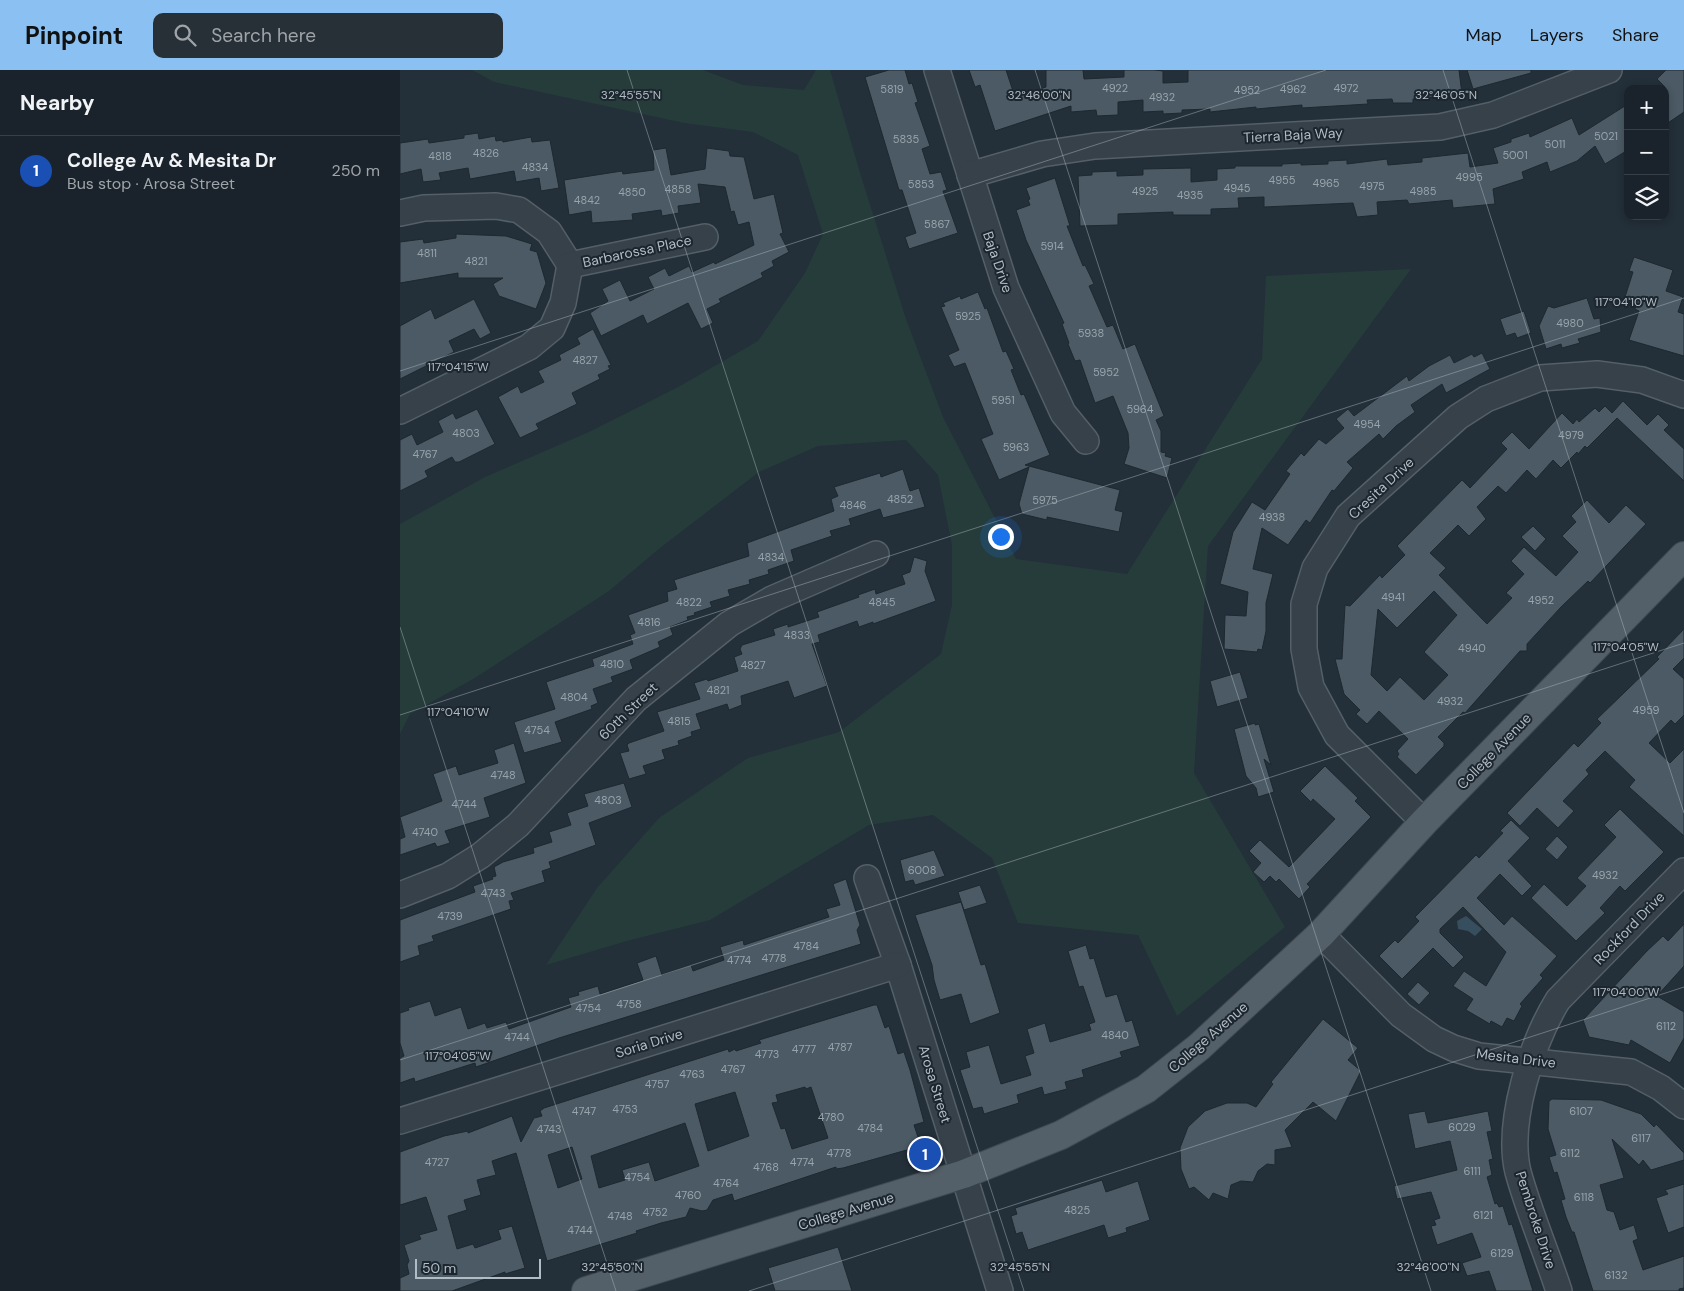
<!DOCTYPE html>
<meta charset="utf-8">
<style>
body{margin:0;font-family:"DM Sans",sans-serif;background:#272f37;color:#f1f3f6}
.controls{position:absolute;right:15px;top:15px;display:grid;overflow:hidden;border-radius:10px;box-shadow:0 2px 8px #0003}
.controls button{width:45px;height:45px;display:grid;place-items:center;padding:0;border:0;border-bottom:1px solid #384047;background:#1a232b;color:#f1f3f6;font:25px sans-serif}
.scale{position:absolute;left:15px;bottom:12px;width:126px;box-sizing:border-box;padding-left:5px;border:2px solid #b1bcc5;border-top:0;font-size:14px;line-height:18px;white-space:nowrap;color:#b1bcc5;-webkit-text-stroke:4px #1c262e;paint-order:stroke}
.you{position:absolute;left:600px;top:466px;width:18px;height:18px;margin:-12px;border:4px solid #fff;border-radius:50%;background:#1a73e8;box-shadow:0 0 0 8px #1a73e833}
.badge{display:grid;place-items:center;width:32px;height:32px;border-radius:50%;background:#8ac0f2;color:#fff;font-size:16px;font-weight:700}
.pin{position:absolute;translate:-50% -50%;border:2px solid #fff;box-shadow:0 1px 5px #0006}
.list{margin:0;padding:0;list-style:none}
h2{display:flex;justify-content:space-between;align-items:center;height:65px;margin:0;padding:0 20px;font-size:21px}
h2 small{font-size:16px;font-weight:400;color:#9fa4a9}
.list li{display:grid;grid-template-columns:32px 1fr auto;gap:15px;align-items:center;box-sizing:border-box;height:70px;padding:0 20px;border-top:1px solid #384047}
.list b{display:block;font-size:19px;white-space:nowrap}
.list p{margin:0;font-size:16px;white-space:nowrap;color:#9fa4a9}
.list em{font-size:16px;font-style:normal;color:#9fa4a9}
.icon{flex:none;width:28px;height:28px;fill:none;stroke:currentColor;stroke-width:2;stroke-linecap:round;stroke-linejoin:round}
.map{position:relative;flex:none;width:1284px;height:1221px;overflow:hidden}
header{display:flex;align-items:center;gap:30px;box-sizing:border-box;height:70px;padding:0 25px;background:#8ac0f2;color:#111}
header strong{font-size:24px}
nav{display:flex;gap:28px;margin-inline-start:auto;font-size:18px}
.search{width:350px;height:45px;background:#272f37;display:flex;align-items:center;gap:12px;box-sizing:border-box;padding:0 18px;border-radius:10px;color:#9fa4a9;font-size:19px}
main{display:flex}
aside{flex:1;background:#1a232b}
.map>svg:first-child{display:block}
.green{fill:#263c3a}
.water{fill:#374e5f}
.building{fill:#4b5a64;stroke:#1e2830;fill-rule:evenodd}
.lines{fill:none;stroke-linecap:round;stroke-linejoin:round}
.minor-casing{stroke:#545f67;stroke-width:28}
.major-casing{stroke:#404a52;stroke-width:30}
.minor{stroke:#364149;stroke-width:25}
.major{stroke:#546069;stroke-width:28}
.ticks{fill:none;stroke:#b1bcc5;stroke-width:1;stroke-opacity:0.45}
.labels{text-anchor:middle;stroke-width:4;stroke-linejoin:round;paint-order:stroke}
.number-label{font-size:11px;fill:#98a4ad}
.street-label{font-size:14px;fill:#b1bcc5;stroke:#1c262e}
.ticks-label{font-size:12px;text-anchor:middle;fill:#b1bcc5;stroke:#1c262e;stroke-width:4;stroke-linejoin:round;paint-order:stroke}
</style>
<header>
<strong>Pinpoint</strong>
<div class="search"><svg class="icon" aria-label="search" viewBox="0 0 24 24"><circle cx="10" cy="10" r="6"/><path d="M15 15l6 6"/></svg>Search here</div>
<nav><a>Map</a><a>Layers</a><a>Share</a></nav>
</header>
<main>
<aside>
<h2>Nearby<small></small></h2>
<ul class="list">
<li><span class="badge" style="background:#1a4fb4">1</span><div><b>College Av &amp; Mesita Dr</b><p>Bus stop · Arosa Street</p></div><em>250 m</em></li>
</ul>
</aside>
<div class="map">
<svg width="1284" height="1221" viewBox="0 0 1284 1221">
<rect width="100%" height="100%" fill="#232f39"/>
<polygon class="green" points="72,0 303,0 343,15 404,20 416,0 430,0 461,106 506,249 543,347 616,489 727,504 862,289 866,206 1011,199 808,476 794,703 885,857 777,946 738,865 618,853 592,788 533,745 469,755 310,850 227,871 146,895 197,818 259,748 348,688 439,662 541,584 552,535 552,475 538,405 506,370 418,376 359,402 260,478 209,521 75,608 10,644 0,664 0,454 85,407 191,361 280,316 358,271 405,203 423,164 398,85 353,62 284,53 94,12"/>
<polygon class="water" points="1066,846 1082,859 1075,866 1068,861 1058,859 1057,851"/>
<g class="building">
<polygon points="489,0 505,0 509,14 512,13 518,32 515,33 530,76 522,79 530,104 541,102 547,120 543,121 558,163 509,179 505,167 516,163 502,120 499,120 465,7"/>
<polygon points="569,0 606,0 615,27 646,17 646,0 683,0 684,9 724,7 724,0 754,0 763,1 763,13 788,12 788,0 1059,0 1062,24 1013,29 1013,33 993,33 992,29 967,30 968,34 902,38 902,35 856,39 856,37 810,42 810,39 782,40 782,43 763,44 763,41 743,42 743,30 718,32 718,45 697,46 696,40 671,42 671,36 595,61 580,15 575,17"/>
<polygon points="1067,0 1131,0 1131,3 1073,19"/>
<polygon points="1266,0 1284,0 1284,42 1265,55 1265,17 1257,9"/>
<polygon points="1228,34 1228,80 1205,94 1195,76 1177,91 1150,102 1147,92 1122,102 1124,109 1093,119 1095,134 1053,138 1052,130 1009,134 1007,130 977,132 978,145 957,147 953,133 864,137 864,127 838,128 839,138 811,139 811,145 773,145 773,142 718,144 718,155 680,156 678,106 692,105 692,102 717,101 717,106 743,105 743,99 791,98 791,112 817,110 817,99 835,98 835,96 882,96 882,94 901,93 901,95 928,94 928,91 947,90 947,94 987,89 988,95 1022,92 1022,88 1068,83 1070,97 1098,93 1093,78 1111,72 1111,69 1129,63 1130,67 1172,48 1179,65"/>
<polygon points="78,63 79,69 95,66 96,71 102,70 103,72 131,67 132,72 150,70 159,118 141,121 139,108 116,112 114,101 70,109 68,98 39,103 41,110 23,112 21,99 0,104 0,73 28,69 29,73 64,68 64,65"/>
<polygon points="266,78 271,105 305,99 307,78 329,81 330,86 344,87 354,129 374,124 383,163 380,164 389,182 372,191 374,196 361,203 363,207 319,229 321,232 307,239 313,253 301,259 288,233 247,254 243,245 201,266 190,243 208,231 202,219 220,210 230,231 254,219 248,207 265,198 269,206 289,196 292,202 314,192 315,194 354,175 349,152 338,155 334,141 331,142 325,117 298,114 301,133 278,136 279,143 262,146 261,140 232,144 233,150 192,153 191,141 169,145 164,110 222,101 223,104 254,100 253,80"/>
<polygon points="655,108 670,156 667,156 683,196 685,195 694,214 689,216 707,257 713,255 723,279 735,274 764,346 756,350 761,361 761,382 766,383 765,386 772,388 767,408 724,394 729,378 728,363 713,326 695,333 680,290 675,291 668,274 669,273 662,254 664,253 626,170 616,140 630,135 628,130 630,129 626,118"/>
<polygon points="56,164 106,166 132,174 130,180 137,182 146,213 136,239 99,226 93,214 103,208 58,208 58,203 0,213 0,172 23,169 24,173 56,168"/>
<polygon points="1234,187 1273,200 1266,221 1283,227 1278,242 1284,244 1284,286 1229,270 1239,241 1235,239 1237,234 1224,230 1233,202 1229,201"/>
<polygon points="578,222 585,239 587,238 603,282 606,281 614,299 611,300 621,325 624,324 650,385 625,395 720,420 715,440 723,442 719,462 647,447 647,450 622,444 619,434 629,397 599,410 581,369 593,364 565,293 554,297 548,285 559,280 541,237 545,236 543,233 560,226 561,229"/>
<polygon points="1187,228 1194,249 1200,248 1201,262 1178,269 1180,273 1162,278 1161,274 1146,279 1139,256 1148,236 1154,238"/>
<polygon points="74,229 91,263 80,269 74,259 49,271 54,282 0,309 0,256 31,239 35,249"/>
<polygon points="1124,241 1131,263 1117,268 1115,263 1106,266 1100,249"/>
<polygon points="193,259 211,295 208,296 210,299 198,305 200,309 172,323 177,334 136,354 139,359 120,368 98,327 118,316 121,323 144,312 138,301 161,290 159,285 180,274 177,268"/>
<polygon points="1082,283 1090,299 1046,323 1042,314 1011,335 1015,342 996,356 983,369 979,364 947,392 953,398 934,421 932,420 910,453 906,450 888,475 862,458 853,499 873,504 866,533 866,561 862,580 858,579 857,582 824,579 825,545 846,546 848,522 820,514 833,462 852,432 865,440 890,404 886,401 901,383 904,386 919,369 926,374 944,358 936,349 948,339 954,346 1007,306 1009,311 1029,296 1050,285 1054,293 1072,284 1074,287"/>
<path d="M1223,331L1247,355L1258,344L1269,355L1264,360L1284,379V411L1217,348L1187,378L1185,376L1178,384L1177,382L1161,398L1153,390L1136,409L1127,400L1106,423L1098,416L1077,437L1086,449L1069,466L1058,455L1030,483L1046,498L1039,505L1087,554L1112,528L1106,523L1124,504L1111,491L1124,477L1156,506L1178,482L1162,466L1176,452L1171,446L1187,430L1209,453L1226,435L1246,454L1190,513L1188,511L1161,537L1127,574V581H1120L1065,643L1063,642L1038,667L1044,673V676L1016,705L997,687L999,684L997,681L1008,669L979,641L967,654L956,644L960,640L944,624L935,589H942L945,535L950,536L980,505L982,508L1005,485L997,476L1062,410L1070,418L1107,379L1101,373L1112,362L1129,379L1162,343L1173,354L1177,349L1179,352L1195,338L1199,342L1205,336L1212,343ZM1034,521L1057,545L1024,582L1048,605L1024,630L1000,607L987,621L971,605L978,539L997,558Z"/>
<polygon points="77,339 95,374 59,392 55,392 52,387 25,401 28,407 0,421 0,370 12,364 17,375 43,362 38,351 53,343 56,349"/>
<polygon points="503,399 510,421 519,418 525,437 483,448 480,439 449,449 451,455 430,461 432,466 391,480 394,491 368,500 369,504 349,510 350,514 328,520 330,526 310,532 312,537 294,543 295,545 287,547 288,550 270,557 273,565 258,572 260,577 230,590 233,599 211,607 213,612 193,619 198,633 191,636 192,639 155,652 162,672 124,683 114,652 155,639 146,612 194,596 192,589 233,574 230,565 235,563 228,545 268,531 267,522 277,519 274,510 349,486 347,473 434,441 431,429 438,426 434,417 480,403 481,407"/>
<polygon points="1133,456 1146,469 1135,481 1121,467"/>
<polygon points="514,487 527,491 525,501 536,531 473,554 473,552 459,557 457,551 418,565 420,572 412,574 427,616 394,628 388,611 341,626 342,635 329,640 327,634 296,644 301,659 291,662 292,666 278,671 279,675 262,680 265,689 243,696 246,704 229,709 220,683 229,681 227,675 229,673 264,661 257,642 300,629 294,613 307,609 308,611 338,601 334,587 342,584 340,579 342,575 375,565 373,559 388,554 388,557 419,547 417,542 459,527 458,525 475,519 476,524 505,514 502,505 510,502"/>
<polygon points="1284,559 1284,588 1273,599 1284,609 1284,645 1275,654 1271,650 1249,673 1270,693 1284,679 1284,766 1229,717 1235,710 1205,681 1186,700 1189,704 1163,731 1174,741 1158,758 1137,738 1120,756 1107,743 1174,673 1178,677 1201,653 1197,649 1259,589 1257,587"/>
<polygon points="840,602 848,628 817,637 810,611"/>
<polygon points="855,653 855,655 859,654 871,695 864,689 874,722 858,727 856,718 846,706 834,659"/>
<polygon points="114,673 126,713 84,728 90,747 45,761 50,773 37,777 35,773 0,785 0,769 5,767 0,747 42,731 33,704 56,696 59,705 98,693 94,680"/>
<polygon points="925,696 958,728 955,731 971,747 907,814 910,817 899,829 879,809 876,812 870,806 864,812 853,802 861,793 849,781 860,770 889,797 935,749 913,729 911,732 900,721"/>
<polygon points="224,713 232,737 189,753 196,775 149,792 151,798 142,801 145,812 111,823 114,830 109,831 111,839 32,866 34,871 18,876 20,885 0,892 0,850 75,822 73,816 93,809 92,807 96,806 94,797 103,792 134,783 133,778 152,772 149,762 171,755 167,743 188,736 184,724"/>
<polygon points="1220,739 1264,782 1225,821 1220,816 1200,838 1205,843 1176,871 1131,828 1144,814 1167,836 1186,816 1177,808 1216,767 1204,755"/>
<polygon points="1111,750 1130,768 1108,791 1132,816 1122,826 1100,804 1077,828 1104,855 1112,846 1157,886 1140,905 1143,908 1120,934 1122,936 1114,951 1107,948 1102,957 1091,951 1090,954 1066,940 1073,929 1053,916 1064,901 1086,916 1106,882 1063,837 1040,859 1040,863 1064,887 1053,898 1033,878 1002,909 979,886 995,870 998,873 1019,851 1015,847 1076,785 1079,788 1103,763 1100,761"/>
<polygon points="1157,766 1168,777 1157,790 1145,779"/>
<polygon points="534,780 545,806 515,815 513,810 505,812 500,790"/>
<polygon points="446,809 460,855 457,860 461,874 159,968 76,997 75,993 15,1012 14,1008 0,1013 0,988 4,986 0,973 0,943 9,940 8,938 30,931 35,946 61,937 68,959 85,953 87,958 106,952 109,959 171,937 168,928 179,925 178,922 198,916 200,924 243,910 237,893 256,886 262,905 291,895 293,901 324,890 320,877 343,870 344,875 429,847 426,839 440,835 433,814"/>
<polygon points="580,815 587,833 564,840 558,822"/>
<polygon points="561,832 581,895 585,894 600,943 570,954 561,924 540,930 534,910 532,895 515,845"/>
<polygon points="1284,854 1284,896 1257,926 1284,942 1284,968 1270,993 1231,970 1229,975 1189,967 1183,950 1247,881 1263,866 1268,871"/>
<polygon points="686,875 690,889 694,888 706,927 717,924 726,952 732,950 740,976 720,982 722,987 682,1000 684,1007 665,1012 667,1019 644,1025 642,1017 617,1025 619,1033 584,1044 582,1037 573,1039 560,1000 570,997 566,982 589,975 601,1014 631,1005 625,986 634,983 627,959 645,953 650,972 691,960 689,954 695,952 683,916 679,917 668,881"/>
<polygon points="1018,912 1030,923 1019,935 1007,924"/>
<path d="M474,935H477L485,958L489,956L498,984L504,982L510,1000L524,1052L514,1055L521,1076L443,1098L436,1099V1097L334,1131L332,1124L313,1130L307,1140L302,1141L290,1138L286,1147L261,1153L236,1161L237,1163L147,1191L116,1083L92,1091L96,1105L77,1110L81,1125L64,1130L67,1140L48,1146L57,1179L73,1174L75,1178L101,1169L98,1160L112,1156L125,1198L105,1204V1202L52,1221H0V1208L9,1204L7,1195L9,1191L4,1175L21,1169L19,1165L37,1160L26,1127L0,1135V1082L44,1066L68,1061V1063L112,1046L121,1072L134,1048L142,1046L140,1041L144,1038L328,979L329,982L335,979L336,981L361,973L359,970ZM405,1017L406,1019L411,1017L428,1068L392,1079L385,1058L381,1059L372,1033L378,1032L376,1025ZM335,1022L349,1066L308,1081L295,1034ZM285,1053L299,1096L255,1111L249,1092L222,1100L225,1110L199,1118L191,1086ZM172,1077L182,1109L158,1118L148,1085Z"/>
<polygon points="923,949 958,978 948,990 961,1001 936,1051 913,1032 885,1060 892,1077 875,1080 875,1095 867,1094 858,1101 853,1112 841,1111 831,1115 828,1129 813,1123 809,1130 794,1117 789,1119 781,1099 780,1078 788,1057 805,1041 827,1033 847,1033 856,1037 873,1014 871,1012"/>
<polygon points="1152,1029 1201,1030 1241,1044 1254,1057 1256,1054 1284,1083 1284,1090 1251,1100 1243,1090 1239,1095 1212,1069 1224,1108 1200,1115 1207,1140 1214,1142 1220,1160 1234,1155 1238,1169 1233,1171 1243,1200 1284,1186 1284,1218 1279,1219 1279,1221 1193,1221 1174,1162 1172,1162 1166,1147 1161,1130 1165,1129 1157,1102 1154,1103 1149,1087 1156,1085 1148,1059 1149,1031"/>
<polygon points="1025,1041 1028,1053 1088,1041 1092,1061 1087,1062 1093,1089 1089,1090 1092,1105 1087,1107 1095,1134 1097,1133 1099,1137 1103,1136 1109,1155 1112,1154 1133,1221 1096,1221 1089,1201 1067,1206 1062,1193 1081,1187 1072,1163 1037,1175 1031,1156 1036,1155 1034,1150 1040,1148 1031,1122 997,1129 994,1116 1057,1100 1050,1071 1015,1079 1008,1044"/>
<polygon points="702,1110 706,1122 738,1111 750,1150 726,1158 727,1162 708,1168 704,1155 628,1180 622,1162 616,1164 611,1146 617,1144 615,1138"/>
<polygon points="1284,1114 1284,1157 1268,1163 1256,1128 1268,1124 1265,1120"/>
<polygon points="438,1177 452,1221 375,1221 368,1198"/>
</g>
<g class="lines">
<defs>
<g id="minor">
<polyline points="537,0 606,218 663,343 686,371"/>
<polyline points="570,105 642,84 695,76 1040,57 1093,45 1209,0"/>
<polyline points="0,143 24,138 96,136 119,140 149,162 170,195"/>
<polyline points="170,195 305,167"/>
<polyline points="0,341 129,277 152,258 163,233 170,195"/>
<polyline points="1024,752 937,665 911,617 904,579 904,534 915,498 948,446 1058,347 1086,329 1140,308 1197,304 1242,310 1284,325"/>
<polyline points="467,808 498,895 600,1221"/>
<polyline points="0,825 48,806 80,786 118,755 236,629 329,554 372,529 476,484"/>
<polyline points="921,864 1001,945 1034,969 1053,978 1079,986 1231,1002 1261,1018 1284,1036"/>
<polyline points="0,1051 498,895"/>
<path d="M1159,1221C1146,1181 1129,1142 1118,1102C1106,1053 1132,972 1158,930L1284,801"/>
</g>
<polyline id="major" points="186,1221 564,1104 661,1065 746,1019 799,977 921,864 1024,752 1284,486"/>
</defs>
<use href="#minor" class="minor-casing"/>
<use href="#major" class="major-casing"/>
<use href="#minor" class="minor"/>
<use href="#major" class="major"/>
</g>
<path class="ticks" d="M227,0L624,1221M635,0L1031,1221M1043,0L1284,743M0,301L926,0M0,557L216,1221M0,645L1284,228M0,990L1284,573M349,1221L1284,917"/>
<g class="labels">
<g class="number-label">
<text x="715" y="22">4922</text>
<text x="946" y="22">4972</text>
<text x="492" y="23">5819</text>
<text x="893" y="23">4962</text>
<text x="847" y="24">4952</text>
<text x="762" y="31">4932</text>
<text x="1206" y="70">5021</text>
<text x="506" y="73">5835</text>
<text x="1155" y="78">5011</text>
<text x="86" y="87">4826</text>
<text x="1115" y="89">5001</text>
<text x="40" y="90">4818</text>
<text x="135" y="101">4834</text>
<text x="1069" y="111">4995</text>
<text x="882" y="114">4955</text>
<text x="926" y="117">4965</text>
<text x="521" y="118">5853</text>
<text x="972" y="120">4975</text>
<text x="837" y="122">4945</text>
<text x="278" y="123">4858</text>
<text x="745" y="125">4925</text>
<text x="1023" y="125">4985</text>
<text x="232" y="126">4850</text>
<text x="790" y="129">4935</text>
<text x="187" y="134">4842</text>
<text x="537" y="158">5867</text>
<text x="652" y="180">5914</text>
<text x="27" y="187">4811</text>
<text x="76" y="195">4821</text>
<text x="568" y="250">5925</text>
<text x="1170" y="257">4980</text>
<text x="691" y="267">5938</text>
<text x="185" y="294">4827</text>
<text x="706" y="306">5952</text>
<text x="603" y="334">5951</text>
<text x="740" y="343">5964</text>
<text x="967" y="358">4954</text>
<text x="66" y="367">4803</text>
<text x="1171" y="369">4979</text>
<text x="616" y="381">5963</text>
<text x="25" y="388">4767</text>
<text x="500" y="433">4852</text>
<text x="645" y="434">5975</text>
<text x="453" y="439">4846</text>
<text x="872" y="451">4938</text>
<text x="371" y="491">4834</text>
<text x="993" y="531">4941</text>
<text x="1141" y="534">4952</text>
<text x="289" y="536">4822</text>
<text x="482" y="536">4845</text>
<text x="249" y="556">4816</text>
<text x="397" y="569">4833</text>
<text x="1072" y="582">4940</text>
<text x="212" y="598">4810</text>
<text x="353" y="599">4827</text>
<text x="318" y="624">4821</text>
<text x="174" y="631">4804</text>
<text x="1050" y="635">4932</text>
<text x="1246" y="644">4959</text>
<text x="279" y="655">4815</text>
<text x="137" y="664">4754</text>
<text x="103" y="709">4748</text>
<text x="208" y="734">4803</text>
<text x="64" y="738">4744</text>
<text x="25" y="766">4740</text>
<text x="522" y="804">6008</text>
<text x="1205" y="809">4932</text>
<text x="93" y="827">4743</text>
<text x="50" y="850">4739</text>
<text x="406" y="880">4784</text>
<text x="374" y="892">4778</text>
<text x="339" y="894">4774</text>
<text x="229" y="938">4758</text>
<text x="188" y="942">4754</text>
<text x="1266" y="960">6112</text>
<text x="715" y="969">4840</text>
<text x="117" y="971">4744</text>
<text x="440" y="981">4787</text>
<text x="404" y="983">4777</text>
<text x="367" y="988">4773</text>
<text x="333" y="1003">4767</text>
<text x="292" y="1008">4763</text>
<text x="257" y="1018">4757</text>
<text x="225" y="1043">4753</text>
<text x="184" y="1045">4747</text>
<text x="1181" y="1045">6107</text>
<text x="431" y="1051">4780</text>
<text x="1062" y="1061">6029</text>
<text x="470" y="1062">4784</text>
<text x="149" y="1063">4743</text>
<text x="1241" y="1072">6117</text>
<text x="439" y="1087">4778</text>
<text x="1170" y="1087">6112</text>
<text x="37" y="1096">4727</text>
<text x="402" y="1096">4774</text>
<text x="366" y="1101">4768</text>
<text x="1072" y="1105">6111</text>
<text x="237" y="1111">4754</text>
<text x="326" y="1117">4764</text>
<text x="288" y="1129">4760</text>
<text x="1184" y="1131">6118</text>
<text x="677" y="1144">4825</text>
<text x="255" y="1146">4752</text>
<text x="1083" y="1149">6121</text>
<text x="220" y="1150">4748</text>
<text x="180" y="1164">4744</text>
<text x="1102" y="1187">6129</text>
<text x="1216" y="1209">6132</text>
</g>
<g class="street-label">
<text transform="translate(893 65) rotate(-3)" y="5">Tierra Baja Way</text>
<text transform="translate(237 181) rotate(-12)" y="5">Barbarossa Place</text>
<text transform="translate(598 192) rotate(71)" y="5">Baja Drive</text>
<text transform="translate(981 418) rotate(-43)" y="5">Cresita Drive</text>
<text transform="translate(228 641) rotate(-44)" y="5">60th Street</text>
<text transform="translate(1094 681) rotate(-46)" y="5">College Avenue</text>
<text transform="translate(1229 858) rotate(-46)" y="5">Rockford Drive</text>
<text transform="translate(808 967) rotate(-41)" y="5">College Avenue</text>
<text transform="translate(249 973) rotate(-17)" y="5">Soria Drive</text>
<text transform="translate(1116 988) rotate(7)" y="5">Mesita Drive</text>
<text transform="translate(535 1014) rotate(73)" y="5">Arosa Street</text>
<text transform="translate(446 1141) rotate(-17)" y="5">College Avenue</text>
<text transform="translate(1136 1150) rotate(72)" y="5">Pembroke Drive</text>
</g>
</g>
<g class="ticks-label">
<text x="231" y="29">32°45'55"N</text>
<text x="639" y="29">32°46'00"N</text>
<text x="1046" y="29">32°46'05"N</text>
<text x="1226" y="236">117°04'10"W</text>
<text x="58" y="301">117°04'15"W</text>
<text x="1226" y="581">117°04'05"W</text>
<text x="58" y="646">117°04'10"W</text>
<text x="1226" y="926">117°04'00"W</text>
<text x="58" y="990">117°04'05"W</text>
<text x="212" y="1201">32°45'50"N</text>
<text x="620" y="1201">32°45'55"N</text>
<text x="1028" y="1201">32°46'00"N</text>
</g>
</svg>
<div class="controls">
<button>+</button>
<button>−</button>
<button><svg class="icon" aria-label="layers" viewBox="0 0 24 24"><path d="M12 4l9 5-9 5-9-5zM3 14l9 5 9-5"/></svg></button>
</div>
<div class="scale">50 m</div>
<div class="you"></div>
<div class="pin badge" style="left:525px;top:1084px;background:#1a4fb4">1</div>
</div>
</main>
